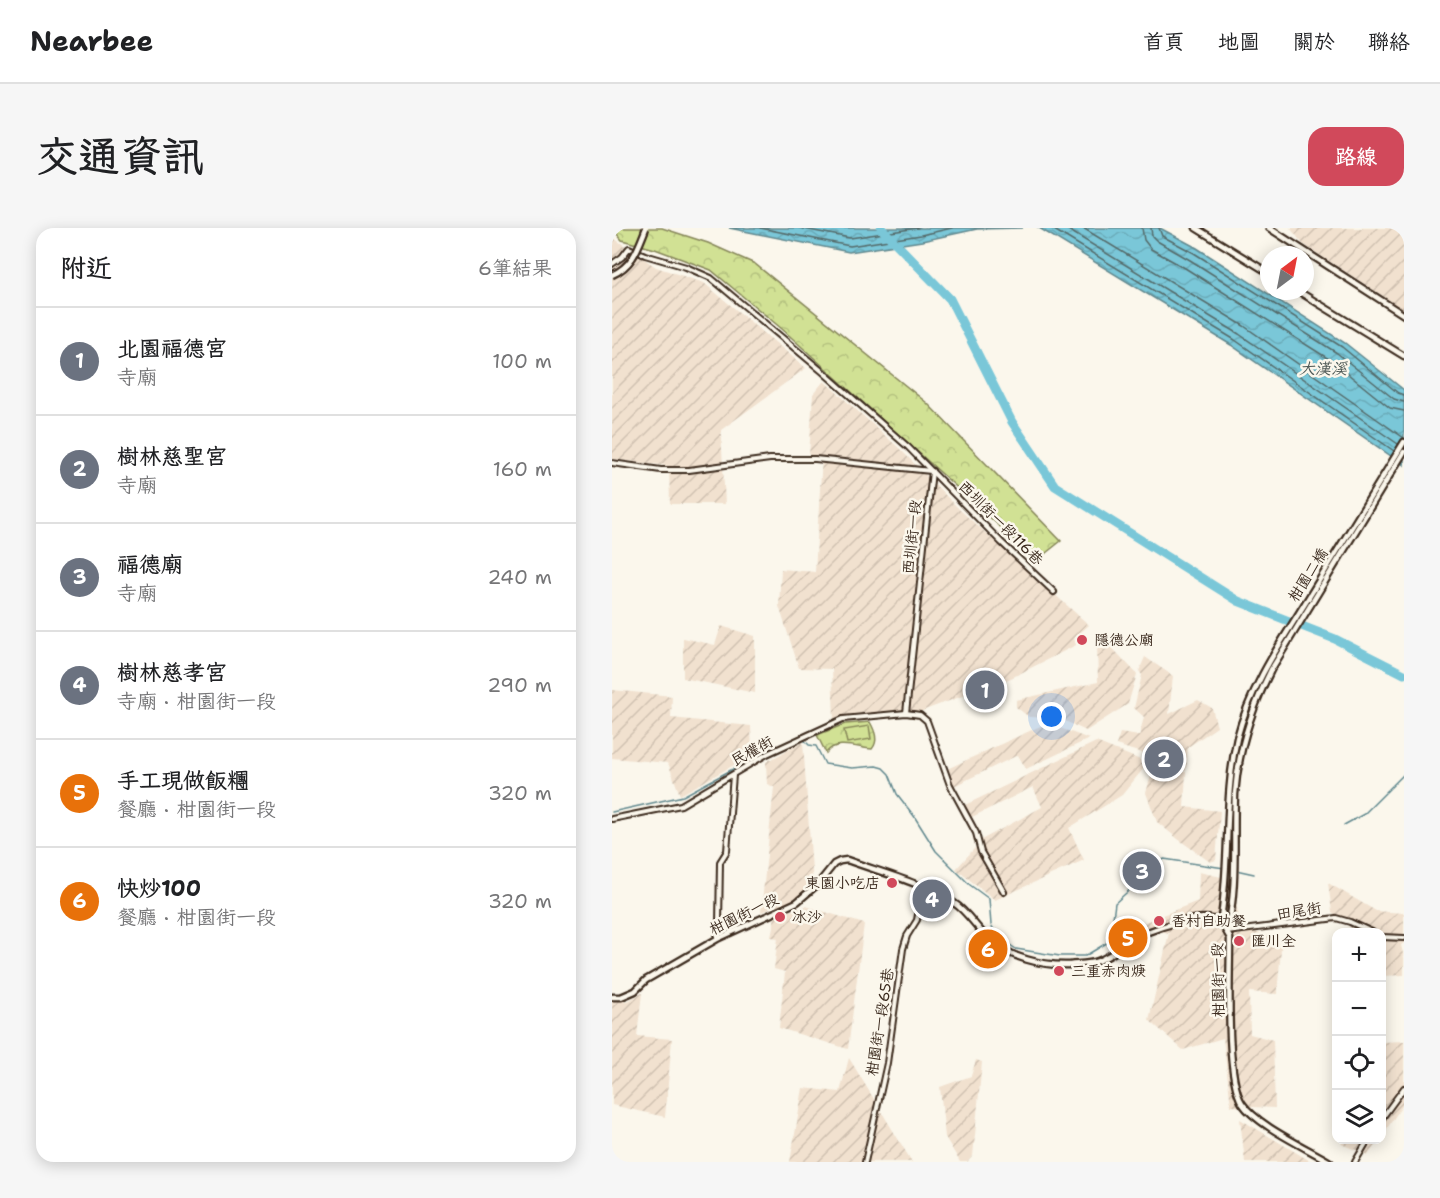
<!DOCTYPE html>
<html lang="zh-TW">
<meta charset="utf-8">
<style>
body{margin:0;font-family:"Shantell Sans","LXGW WenKai TC",sans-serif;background:#f6f6f6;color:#202124}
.controls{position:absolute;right:18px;bottom:18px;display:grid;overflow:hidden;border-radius:12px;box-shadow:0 3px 15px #0003}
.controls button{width:54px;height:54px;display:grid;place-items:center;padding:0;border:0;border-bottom:2px solid #e0e0e0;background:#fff;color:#202124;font:30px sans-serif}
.compass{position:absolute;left:648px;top:18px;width:54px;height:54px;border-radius:50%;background:#fff;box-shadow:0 3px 15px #0003;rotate:32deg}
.you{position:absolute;left:440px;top:489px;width:21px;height:21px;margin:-15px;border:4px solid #fff;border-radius:50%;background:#1a73e8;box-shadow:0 0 0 9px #1a73e833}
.badge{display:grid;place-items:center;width:39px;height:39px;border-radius:50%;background:#d1495b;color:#fff;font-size:20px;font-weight:700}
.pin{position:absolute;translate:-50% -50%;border:3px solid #fff;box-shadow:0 2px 6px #0006}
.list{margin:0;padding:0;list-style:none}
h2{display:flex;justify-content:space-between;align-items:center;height:78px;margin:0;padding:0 24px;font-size:26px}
h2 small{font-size:20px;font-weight:400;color:#757577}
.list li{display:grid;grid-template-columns:39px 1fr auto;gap:18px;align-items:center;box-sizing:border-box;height:108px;padding:0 24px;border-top:2px solid #e0e0e0}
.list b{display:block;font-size:22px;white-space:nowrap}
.list p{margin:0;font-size:20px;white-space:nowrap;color:#757577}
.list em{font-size:20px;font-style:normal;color:#757577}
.icon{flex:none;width:33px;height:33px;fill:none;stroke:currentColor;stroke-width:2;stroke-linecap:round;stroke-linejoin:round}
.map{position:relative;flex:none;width:792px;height:934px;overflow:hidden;border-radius:18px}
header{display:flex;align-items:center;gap:36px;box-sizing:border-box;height:84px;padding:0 30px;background:#fff;border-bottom:2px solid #e0e0e0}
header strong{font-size:28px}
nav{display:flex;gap:33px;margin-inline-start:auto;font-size:21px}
.intro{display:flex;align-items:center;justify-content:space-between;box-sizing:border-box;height:144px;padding:0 36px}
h1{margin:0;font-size:42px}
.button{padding:15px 27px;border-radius:18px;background:#d1495b;color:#fff;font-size:21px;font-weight:700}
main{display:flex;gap:36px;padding:0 36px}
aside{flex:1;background:#fff;border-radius:18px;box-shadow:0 3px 15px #0003}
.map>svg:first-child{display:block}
.industrial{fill:url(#industrial-furrows)}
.park{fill:url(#park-crowns);stroke:#868659;stroke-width:1.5}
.pitch{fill:#d1e194;stroke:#868659;stroke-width:1.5}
.water{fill:url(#water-waves);stroke:#61888e;stroke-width:1.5}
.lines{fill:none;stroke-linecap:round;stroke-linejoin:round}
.shore{stroke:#546968;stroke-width:1.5}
.stream{stroke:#61888e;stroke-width:1.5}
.river{stroke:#7ac7d8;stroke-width:9}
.minor-casing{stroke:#3b2a1e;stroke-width:8}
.tertiary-casing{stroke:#3b2a1e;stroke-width:9}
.minor{stroke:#fbf7ec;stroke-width:4}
.tertiary{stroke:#fbf7ec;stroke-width:4.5}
.tertiary-bridge-casing{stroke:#3b2a1e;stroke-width:9;stroke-linecap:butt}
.tertiary-bridge{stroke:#fbf7ec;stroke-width:4.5}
.poi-dot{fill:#d1495b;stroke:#fbf7ec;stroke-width:2}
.labels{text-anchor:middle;stroke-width:5;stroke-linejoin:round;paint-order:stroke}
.street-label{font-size:15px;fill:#3b2a1e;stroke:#fbf7ec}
.poi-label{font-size:15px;fill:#3b2a1e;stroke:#fbf7ec;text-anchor:start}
.water-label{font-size:16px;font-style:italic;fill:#4e5956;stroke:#fbf7ec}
</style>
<header>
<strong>Nearbee</strong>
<nav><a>首頁</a><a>地圖</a><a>關於</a><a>聯絡</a></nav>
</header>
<div class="intro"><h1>交通資訊</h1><a class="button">路線</a></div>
<main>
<aside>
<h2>附近<small>6筆結果</small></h2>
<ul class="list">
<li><span class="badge" style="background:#6b7280">1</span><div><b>北園福德宮</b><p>寺廟</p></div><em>100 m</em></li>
<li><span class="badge" style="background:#6b7280">2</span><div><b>樹林慈聖宮</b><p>寺廟</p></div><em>160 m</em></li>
<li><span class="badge" style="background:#6b7280">3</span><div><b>福德廟</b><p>寺廟</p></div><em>240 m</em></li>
<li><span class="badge" style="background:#6b7280">4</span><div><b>樹林慈孝宮</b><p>寺廟 · 柑園街一段</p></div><em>290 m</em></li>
<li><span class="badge" style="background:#e8710a">5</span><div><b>手工現做飯糰</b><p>餐廳 · 柑園街一段</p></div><em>320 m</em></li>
<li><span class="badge" style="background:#e8710a">6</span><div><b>快炒100</b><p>餐廳 · 柑園街一段</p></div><em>320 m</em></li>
</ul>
</aside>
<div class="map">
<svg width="792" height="934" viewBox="0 0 792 934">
<defs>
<pattern id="industrial-furrows" width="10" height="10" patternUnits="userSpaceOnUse" patternTransform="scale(1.5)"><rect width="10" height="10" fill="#f1e1cf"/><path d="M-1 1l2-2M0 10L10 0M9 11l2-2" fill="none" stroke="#d0c1b1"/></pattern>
<pattern id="park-crowns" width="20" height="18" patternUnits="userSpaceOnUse" patternTransform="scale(1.5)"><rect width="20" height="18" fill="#d1e194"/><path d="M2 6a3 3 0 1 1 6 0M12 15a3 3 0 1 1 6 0" fill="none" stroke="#b4c17f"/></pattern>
<pattern id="water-waves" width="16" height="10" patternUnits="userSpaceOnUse" patternTransform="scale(1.5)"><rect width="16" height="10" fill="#7ac7d8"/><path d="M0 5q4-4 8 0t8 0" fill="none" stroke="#6aabb9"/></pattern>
</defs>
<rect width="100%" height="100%" fill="#fbf7ec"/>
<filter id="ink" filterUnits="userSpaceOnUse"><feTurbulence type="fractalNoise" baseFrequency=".0167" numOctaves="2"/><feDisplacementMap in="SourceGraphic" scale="12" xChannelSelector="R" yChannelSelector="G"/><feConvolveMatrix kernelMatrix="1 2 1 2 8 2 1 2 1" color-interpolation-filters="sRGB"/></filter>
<g filter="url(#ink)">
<g class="industrial">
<polygon points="678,0 792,0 792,82 691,16"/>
<polygon points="0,9 44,39 92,55 194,140 109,202 113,276 58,276 57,238 0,231"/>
<polygon points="212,153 287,220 348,282 477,397 462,410 464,417 399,450 310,483 222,491 220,441 187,440 167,378 169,341 203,344 210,229 197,228 201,166"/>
<polygon points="109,398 143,408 143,465 71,450 71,410 103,417"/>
<polygon points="491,410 525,446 516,476 474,503 447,490 417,489 404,479 404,472 486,454 485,415"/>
<polygon points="533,429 561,448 557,486 586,472 600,480 605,499 576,519 574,543 542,529 504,517 508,505 527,508 532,489 522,480 530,447 527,443"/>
<polygon points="0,462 60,468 59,490 139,498 140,527 68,567 56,535 0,530"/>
<polygon points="435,495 477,511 414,541 406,527 342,558 335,541"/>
<polygon points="191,514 201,657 182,672 149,684 162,559 155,556 154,534"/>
<polygon points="484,514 536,535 510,567 457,600 472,632 383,672 344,641 371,611 430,579 421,559 358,590 351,578"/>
<polygon points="541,540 574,544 572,579 608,583 604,632 598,634 566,611 545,594 534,565"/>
<polygon points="587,644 618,651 630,701 670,711 665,766 637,764 638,806 661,812 663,880 619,878 611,810 571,822 537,792 557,705 523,698 586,673"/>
<polygon points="716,655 764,683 792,685 792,715 789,717 792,730 792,747 770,748 770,704 744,704 720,684"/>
<polygon points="194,678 252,696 236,821 167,800 173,744 162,741 166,710 159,709 163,688"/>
<polygon points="30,765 25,808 60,811 53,889 0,877 0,773 16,773"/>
<polygon points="792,813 792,875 770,908 770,814"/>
<polygon points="237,830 300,934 178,934 191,860 228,864"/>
<polygon points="364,832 370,834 361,928 355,934 348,934 333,909 328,859 359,848"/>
<polygon points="628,891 700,934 633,934"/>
<polygon points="732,912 767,912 756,927 729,916"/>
</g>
<g class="park">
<polygon points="0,0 50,0 96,15 143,36 315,175 449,313 425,332 170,101 99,42 43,21 10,12"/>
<path d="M258,494C263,503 267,513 260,521C245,520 224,511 214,525L205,507L233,496Z"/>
</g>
<polygon class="pitch" points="257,498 259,511 235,515 232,502"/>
<g class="water">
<polygon points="117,0 411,0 365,1 310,13 237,24"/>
<polygon points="427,0 548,0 585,20 733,115 792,162 792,237 619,117"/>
</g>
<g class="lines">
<g class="shore">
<polyline points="148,0 238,18 309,7 340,0"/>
<polyline points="187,0 238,10 306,0"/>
<polyline points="439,0 623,112 782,223"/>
<polyline points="453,0 627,106 786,216"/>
<polyline points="471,0 632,98 792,210"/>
<polyline points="530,0 532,12 539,21 573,40 720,133 778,180 792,183"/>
<polyline points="539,0 540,8 545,13 578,32 725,125 782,171 792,174"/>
<polyline points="547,0 550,8 582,25 730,119 786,165 792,167"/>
</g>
<g class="stream">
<polyline points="193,513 197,517 204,518 213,536 240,540 264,538 271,540 277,546 285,566 302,588 324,623 358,657 377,671 379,697 386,709 404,721 448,728 473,728 498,713 503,675 552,631 619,641"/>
<polyline points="0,584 71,568 154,523"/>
<polyline points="732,597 752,586 792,546"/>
<polyline points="624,642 642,646"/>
</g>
<polyline class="river" points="269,0 338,71 400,194 443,258 626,373 723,411 792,446"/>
<defs>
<g id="minor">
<polyline points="0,36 10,29 17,20 33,27 74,39 99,50 211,144 296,219 389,314 442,364"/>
<polyline points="0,235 49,242 77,242 158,231 203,231 319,243"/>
<polyline points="294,485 320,243"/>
<polyline points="0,591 69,577 155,526 231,491 294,485 308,487 315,493 338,557 364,605 369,624 392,664"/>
<polyline points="615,704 724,690 738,694 760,704"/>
<polyline points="770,709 792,710"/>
<polyline points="105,711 107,696 108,634 115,623 121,547"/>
<polyline points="770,890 792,860"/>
<polyline points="253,934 275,835 291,721 295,708 305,692 311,660"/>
<polyline points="743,934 756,912"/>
</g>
<g id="tertiary">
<polyline points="584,0 657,45"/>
<polyline points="657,0 792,87"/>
<polyline points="686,63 792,128"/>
<path d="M608,696C619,634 611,571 625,510C638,459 669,414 697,369C728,318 760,266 792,214"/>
<path d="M615,704C626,659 621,611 623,566C626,523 640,480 659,442L792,224"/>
<path d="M0,769H9L23,763L34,752L105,711L185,674L206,656L222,636L228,633L235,632C271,645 310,655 342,675C356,684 364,700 377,711C398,730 430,738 458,737C467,736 478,736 486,733C502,727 517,713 533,705C548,699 584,687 600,691C609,694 614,702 618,710C618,746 613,848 630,875C644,897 695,920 718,934"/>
</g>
</defs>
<use href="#minor" class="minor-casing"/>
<use href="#tertiary" class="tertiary-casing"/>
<use href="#minor" class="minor"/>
<use href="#tertiary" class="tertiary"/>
<defs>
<path id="tertiary-bridge" d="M0,47C21,38 26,20 34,0"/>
</defs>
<use href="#tertiary-bridge" class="tertiary-bridge-casing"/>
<use href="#tertiary-bridge" class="tertiary-bridge"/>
</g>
</g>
<g class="poi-dot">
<circle cx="470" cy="412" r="6"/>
<circle cx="280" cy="655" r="6"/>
<circle cx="168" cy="689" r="6"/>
<circle cx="547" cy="693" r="6"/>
<circle cx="627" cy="713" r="6"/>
<circle cx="447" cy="743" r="6"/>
</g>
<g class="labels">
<g class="street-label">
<text transform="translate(389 295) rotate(45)" y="5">西圳街一段116巷</text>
<text transform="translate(300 309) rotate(-84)" y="5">西圳街一段</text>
<text transform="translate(696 347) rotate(-58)" y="5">柑園二橋</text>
<text transform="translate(140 523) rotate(-29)" y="5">民權街</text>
<text transform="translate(687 683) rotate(-9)" y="5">田尾街</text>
<text transform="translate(132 686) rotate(-26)" y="5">柑園街一段</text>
<text transform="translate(606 752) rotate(-91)" y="5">柑園街一段</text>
<text transform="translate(268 794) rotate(-81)" y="5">柑園街一段65巷</text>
</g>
<g class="poi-label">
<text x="482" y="417">隱德公廟</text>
<text x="268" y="660" text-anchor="end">東園小吃店</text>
<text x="180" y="694">冰沙</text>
<text x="559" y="698">香村自助餐</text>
<text x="639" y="718">匯川全</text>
<text x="459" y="748">三重赤肉焿</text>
</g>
<g class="water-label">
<text x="711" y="146">大漢溪</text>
</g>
</g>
</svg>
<div class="controls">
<button>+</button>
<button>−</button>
<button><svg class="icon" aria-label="locate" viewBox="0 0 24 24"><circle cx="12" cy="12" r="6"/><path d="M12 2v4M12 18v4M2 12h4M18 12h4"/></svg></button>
<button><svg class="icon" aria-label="layers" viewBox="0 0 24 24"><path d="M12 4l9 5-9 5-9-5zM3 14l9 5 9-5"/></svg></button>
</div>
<svg class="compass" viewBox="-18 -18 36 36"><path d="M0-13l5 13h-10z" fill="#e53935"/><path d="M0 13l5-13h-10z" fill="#757577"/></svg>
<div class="you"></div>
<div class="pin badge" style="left:373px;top:462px;background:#6b7280">1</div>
<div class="pin badge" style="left:552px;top:531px;background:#6b7280">2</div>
<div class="pin badge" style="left:530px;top:643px;background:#6b7280">3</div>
<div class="pin badge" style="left:320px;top:671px;background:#6b7280">4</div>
<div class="pin badge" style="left:516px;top:710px;background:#e8710a">5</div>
<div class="pin badge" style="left:376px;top:721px;background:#e8710a">6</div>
</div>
</main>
